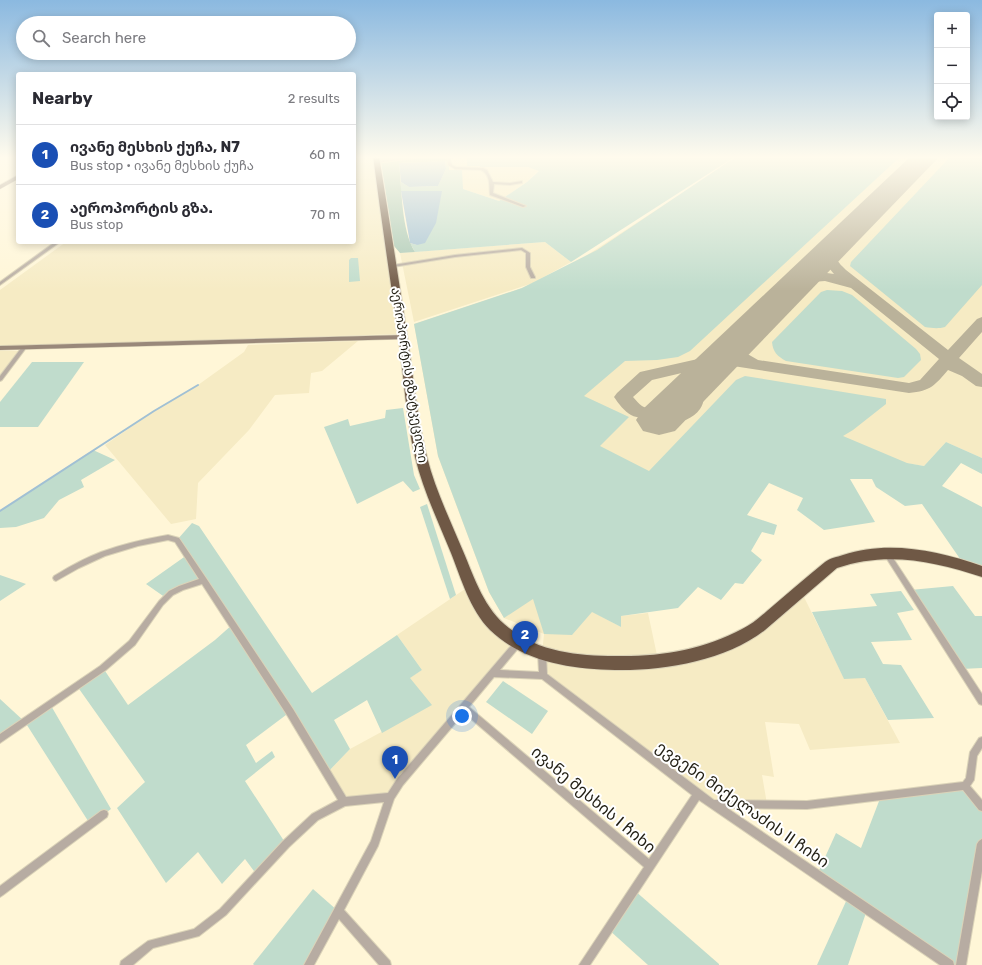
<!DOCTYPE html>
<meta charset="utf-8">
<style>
body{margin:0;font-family:Rubik,"Noto Sans Georgian",sans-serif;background:#f2f2f3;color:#2b2b33}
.controls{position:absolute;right:12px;top:12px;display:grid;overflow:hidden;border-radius:4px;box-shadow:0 2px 10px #0003}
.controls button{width:36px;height:36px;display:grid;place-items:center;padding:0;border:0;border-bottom:1px solid #e1e1e2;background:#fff;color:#2b2b33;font:20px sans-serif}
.you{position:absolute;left:462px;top:716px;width:14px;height:14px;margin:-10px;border:3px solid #fff;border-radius:50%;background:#1a73e8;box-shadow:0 0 0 6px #1a73e833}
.badge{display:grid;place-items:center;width:26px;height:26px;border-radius:50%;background:#ea580c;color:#fff;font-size:13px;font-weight:700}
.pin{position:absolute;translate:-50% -33px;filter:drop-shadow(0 1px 2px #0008)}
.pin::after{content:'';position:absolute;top:21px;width:14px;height:12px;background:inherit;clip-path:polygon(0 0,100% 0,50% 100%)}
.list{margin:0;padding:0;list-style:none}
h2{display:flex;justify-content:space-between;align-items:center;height:52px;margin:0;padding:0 16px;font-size:17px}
h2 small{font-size:13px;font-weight:400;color:#7c7c81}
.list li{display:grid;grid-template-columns:26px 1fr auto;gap:12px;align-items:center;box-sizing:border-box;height:60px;padding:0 16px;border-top:1px solid #e1e1e2}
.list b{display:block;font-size:15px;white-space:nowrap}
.list p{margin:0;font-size:13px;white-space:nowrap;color:#7c7c81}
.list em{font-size:13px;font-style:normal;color:#7c7c81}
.icon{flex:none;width:22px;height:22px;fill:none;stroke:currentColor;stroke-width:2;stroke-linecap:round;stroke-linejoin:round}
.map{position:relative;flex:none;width:982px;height:965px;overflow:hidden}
.search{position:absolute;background:#fff;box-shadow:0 2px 10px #0003;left:16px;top:16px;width:340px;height:44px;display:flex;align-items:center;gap:10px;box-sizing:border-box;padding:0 14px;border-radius:22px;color:#7c7c81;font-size:15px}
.panel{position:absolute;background:#fff;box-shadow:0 2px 10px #0003;left:16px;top:72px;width:340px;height:172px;border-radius:4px}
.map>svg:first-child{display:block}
.built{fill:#f6ebc4}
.green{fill:#c0dccc}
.forest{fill:#a7c7b4}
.water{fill:#a1c0d4}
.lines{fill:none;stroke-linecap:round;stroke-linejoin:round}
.stream{stroke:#a1c0d4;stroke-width:2}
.taxiway{fill:#bab29a;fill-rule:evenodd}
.runway{fill:#bab29a;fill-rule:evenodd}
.street-casing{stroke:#dbd3b8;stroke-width:2}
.secondary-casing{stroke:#dbd3b8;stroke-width:1}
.highway-casing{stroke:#dbd3b8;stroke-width:2}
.street{fill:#b7aca2;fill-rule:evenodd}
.secondary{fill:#99887a;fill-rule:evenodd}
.highway{fill:#6f5845;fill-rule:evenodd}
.labels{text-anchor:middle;stroke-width:4;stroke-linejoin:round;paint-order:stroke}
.street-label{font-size:13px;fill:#211e13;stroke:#fff}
.near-street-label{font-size:16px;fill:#211e13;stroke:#fff}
</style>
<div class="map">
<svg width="982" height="965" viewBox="0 0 982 965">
<rect width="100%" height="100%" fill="#fff6d7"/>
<g class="built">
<polygon points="354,156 372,156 397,334 0,347 0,290 66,242 354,242"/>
<polygon points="448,156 467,156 467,166 480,166 480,167 528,167 539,170 527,182 499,201 463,189 449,170"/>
<polygon points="739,156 982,156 982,458 946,442 924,466 790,445 593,612 621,627 621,616 648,613 658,660 723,646 801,591 844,678 865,678 900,743 810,750 799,724 765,722 774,777 762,775 767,804 713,804 543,676 542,654 544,634 504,618 489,592 438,456 414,324 522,288 578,261"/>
<polygon points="545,242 571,262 533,283 414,322 400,253"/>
<polygon points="358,341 322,371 311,373 309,393 275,395 249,430 198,483 196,519 171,524 105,445 154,411 198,385 244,352 248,345"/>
<polygon points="0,351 19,351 0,375"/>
<polygon points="471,585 518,643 390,797 344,802 327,773 350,749 431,705 409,678 422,670 397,635"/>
</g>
<g class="green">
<polygon points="467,156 736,156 571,262 545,242 415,252 410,243 417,245 441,191 401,191 401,182 409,187 438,186 446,169 445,161 449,161 449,170 462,170 463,189 499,201 527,182 539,171 528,167 480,167 480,166 467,166"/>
<polygon points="737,156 901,156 690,351 678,357 657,360 625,361 584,396 629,417 600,446 649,471 736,380 745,376 886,399 886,404 853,430 843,436 907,463 924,466 946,442 982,458 982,474 961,463 942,486 982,507 982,572 965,566 922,504 905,506 876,487 872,479 850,479 875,522 824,530 797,510 803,498 769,483 747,515 777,525 774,535 762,532 751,551 762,560 743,584 735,583 721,600 698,587 678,608 621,616 621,627 592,612 572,635 544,634 533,599 504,618 489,592 438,456 414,324 522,288 597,250"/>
<path d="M951,156H982V285L945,327C938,329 932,328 925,327L850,266L851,262Z"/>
<polygon points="351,258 358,258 360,281 349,282 349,260"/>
<path d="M827,290L842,291L852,295L916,349L920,354L921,360L904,377L898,378L786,361C777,356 773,352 772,342L821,292Z"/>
<polygon points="32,362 84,362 38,427 0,427 0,402"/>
<polygon points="403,408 414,475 420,489 413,492 403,481 357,504 324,427 348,419 350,426 385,418 386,410"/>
<polygon points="93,450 115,460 81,480 84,487 59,500 44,518 16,527 0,528 0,511"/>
<polygon points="427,504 456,595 450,599 420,507"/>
<polygon points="192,523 199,526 312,693 397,635 422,670 410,678 432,705 382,733 367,700 334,720 350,749 327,773 290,712 246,745 256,763 272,751 275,757 245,781 286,844 257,875 245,859 222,884 198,852 166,883 117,808 145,782 77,686 103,668 128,705 215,640 233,624 204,580 166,598 146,584 187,555 177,540"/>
<polygon points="0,575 26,584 0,601"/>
<polygon points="953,586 975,616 982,616 982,668 961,669 910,590"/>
<polygon points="901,591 914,610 897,613 912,640 871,642 883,664 901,665 934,718 888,720 865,678 844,679 812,612 877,606 870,594"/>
<polygon points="503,681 548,711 532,734 486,702"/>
<polygon points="0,699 25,722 50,704 111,809 90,824 25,722 0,739"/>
<polygon points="965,786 982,807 982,844 961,965 944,965 867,910 848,965 817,965 848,897 817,875 836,833 861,848 881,796"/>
<polygon points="313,889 338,911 309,965 254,965 253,964"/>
<polygon points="634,890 719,964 719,965 648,965 608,929"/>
</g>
<path class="forest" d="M380,156H402L398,159L428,156L448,157L449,161L399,163C402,189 401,230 415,252L400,253L394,246Z"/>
<g class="water">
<polygon points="445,161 446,169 438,186 409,187 401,182 399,163"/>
<polygon points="401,191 442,191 436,223 425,243 417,245 410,243"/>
</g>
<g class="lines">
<polyline class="stream" points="0,511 154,411 198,385"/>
<path class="taxiway" d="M833,244L838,245L840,248C833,259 838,262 846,270L948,350L977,319L982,317V332L959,358L982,374V387L976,386L962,376L948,370C935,385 931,391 909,393L720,364L652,380L633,397C636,400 639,404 642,406C651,411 682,414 686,402C688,398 685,391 683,387L686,383L692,382L698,383C704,392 706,400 700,409C687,427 662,423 643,418C639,417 634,417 631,415C625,412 618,403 614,397L617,393L640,372L720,354L730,356L726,346C732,338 737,332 748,335L750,338L742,347L744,352L758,360L909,383L920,380L939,359L851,288L825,281L812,282L798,287L793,286L791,283C799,271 821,272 834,274L824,262L822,254L828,245Z"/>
<polygon class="runway" points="911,156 940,156 675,431 659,435 643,431 636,420 643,409"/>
<defs>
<g id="street">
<polygon points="417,156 429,156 376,163 374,162 376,161"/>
<path d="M435,156H449L452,165L456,167L483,168L487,170L493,182L510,183L522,181V183L510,185L494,184L493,193L526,206L523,207L490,195C489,186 491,175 481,170L455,169L448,165L447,158Z"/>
<polygon points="55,242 60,242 0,285 0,282"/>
<polygon points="522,248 530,253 530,267 535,277 535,278 531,278 526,267 526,253 521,250 455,257 393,267 391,266 393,265 455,255"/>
<polygon points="22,347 26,347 26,348 2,380 0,381 0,376"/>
<path d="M168,535L179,538L206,578L293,709L346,797L388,793L397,779L515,641L518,640L521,641L522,643L521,645L500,670L539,672L538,654L539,652L542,651L545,652L546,654L547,674L714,800L807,801L963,782L966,778L970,752L979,738L982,737V748L977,756L974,780L970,786L982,800V811L979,810L963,790L807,809L727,808L953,961L954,965H940L699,800L590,965H579L644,867L464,713L403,785L394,799L378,846L344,910L390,961L391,965H379L339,919L314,965H304L371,841L384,802L345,806L318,820L289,847L226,915L199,936L153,948L133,965H120L121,961L148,941L194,929L220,909L283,841L312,814L338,800L287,715L202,584L183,590L173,595L163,605L135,645L106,670L0,743V734L100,666L129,641L159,601L169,591L179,586L199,579L175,542L168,540L138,546L105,556L79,568L56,581L54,580L53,578L54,576C69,567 85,558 101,552C123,544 145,539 168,535ZM494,677L542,679L692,795L649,859L469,707Z"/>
<polygon points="887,551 889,552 982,694 982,705 979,704 885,556 884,554 885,552"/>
<polygon points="104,810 107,811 108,814 107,817 3,895 0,897 0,886 101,811"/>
<polygon points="982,839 982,871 966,965 956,965 977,844 979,841"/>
</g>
<g id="secondary">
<polygon points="18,175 18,179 0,189 0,185"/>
<polygon points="403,335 407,337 406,339 0,350 0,346"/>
</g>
<path id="highway" d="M373,156H379C389,218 399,280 408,342C414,380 417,419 427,457C435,489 450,520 463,551C475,579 484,609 509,628C539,652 578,656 615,656C659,657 703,650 742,629C751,625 759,618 767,611C786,595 805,578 825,562C830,558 837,557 843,555C889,540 938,551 982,566V577C934,561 886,551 837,568L765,630C725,661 663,671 615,670C571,669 523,662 490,630C470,610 461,578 451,553C438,521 423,490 415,457C406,418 404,379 399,340C390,279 381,217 373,156Z"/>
</defs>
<use href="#street" class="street-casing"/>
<use href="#secondary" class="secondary-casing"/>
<use href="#highway" class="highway-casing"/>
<use href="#street" class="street"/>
<use href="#secondary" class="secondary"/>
<use href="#highway" class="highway"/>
</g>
<linearGradient id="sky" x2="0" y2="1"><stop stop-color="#8bb9e0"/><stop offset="0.54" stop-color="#fffbed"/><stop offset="1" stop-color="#fffbed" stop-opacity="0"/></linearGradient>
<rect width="982" height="291" fill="url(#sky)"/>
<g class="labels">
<g class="street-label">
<text transform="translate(410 375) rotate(81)" y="5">აეროპორტის გზატკეცილი</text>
</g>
<g class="near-street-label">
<text transform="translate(594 799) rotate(40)" y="6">ივანე მესხის I ჩიხი</text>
<text transform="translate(743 804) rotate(35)" y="6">ევგენი მიქელაძის II ჩიხი</text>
</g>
</g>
</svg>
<div class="controls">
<button>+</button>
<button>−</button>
<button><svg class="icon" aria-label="locate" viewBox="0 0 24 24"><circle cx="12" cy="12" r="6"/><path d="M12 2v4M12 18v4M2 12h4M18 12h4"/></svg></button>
</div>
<div class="you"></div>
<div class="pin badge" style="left:395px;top:779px;background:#1a4fb4">1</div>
<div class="pin badge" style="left:525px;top:654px;background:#1a4fb4">2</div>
<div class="search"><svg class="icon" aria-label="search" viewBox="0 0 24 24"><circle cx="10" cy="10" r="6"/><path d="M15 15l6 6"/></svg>Search here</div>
<section class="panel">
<h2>Nearby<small>2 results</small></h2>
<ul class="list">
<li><span class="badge" style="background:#1a4fb4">1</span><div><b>ივანე მესხის ქუჩა, N7</b><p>Bus stop · ივანე მესხის ქუჩა</p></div><em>60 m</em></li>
<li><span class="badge" style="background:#1a4fb4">2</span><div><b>აეროპორტის გზა.</b><p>Bus stop</p></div><em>70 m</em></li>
</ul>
</section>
</div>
